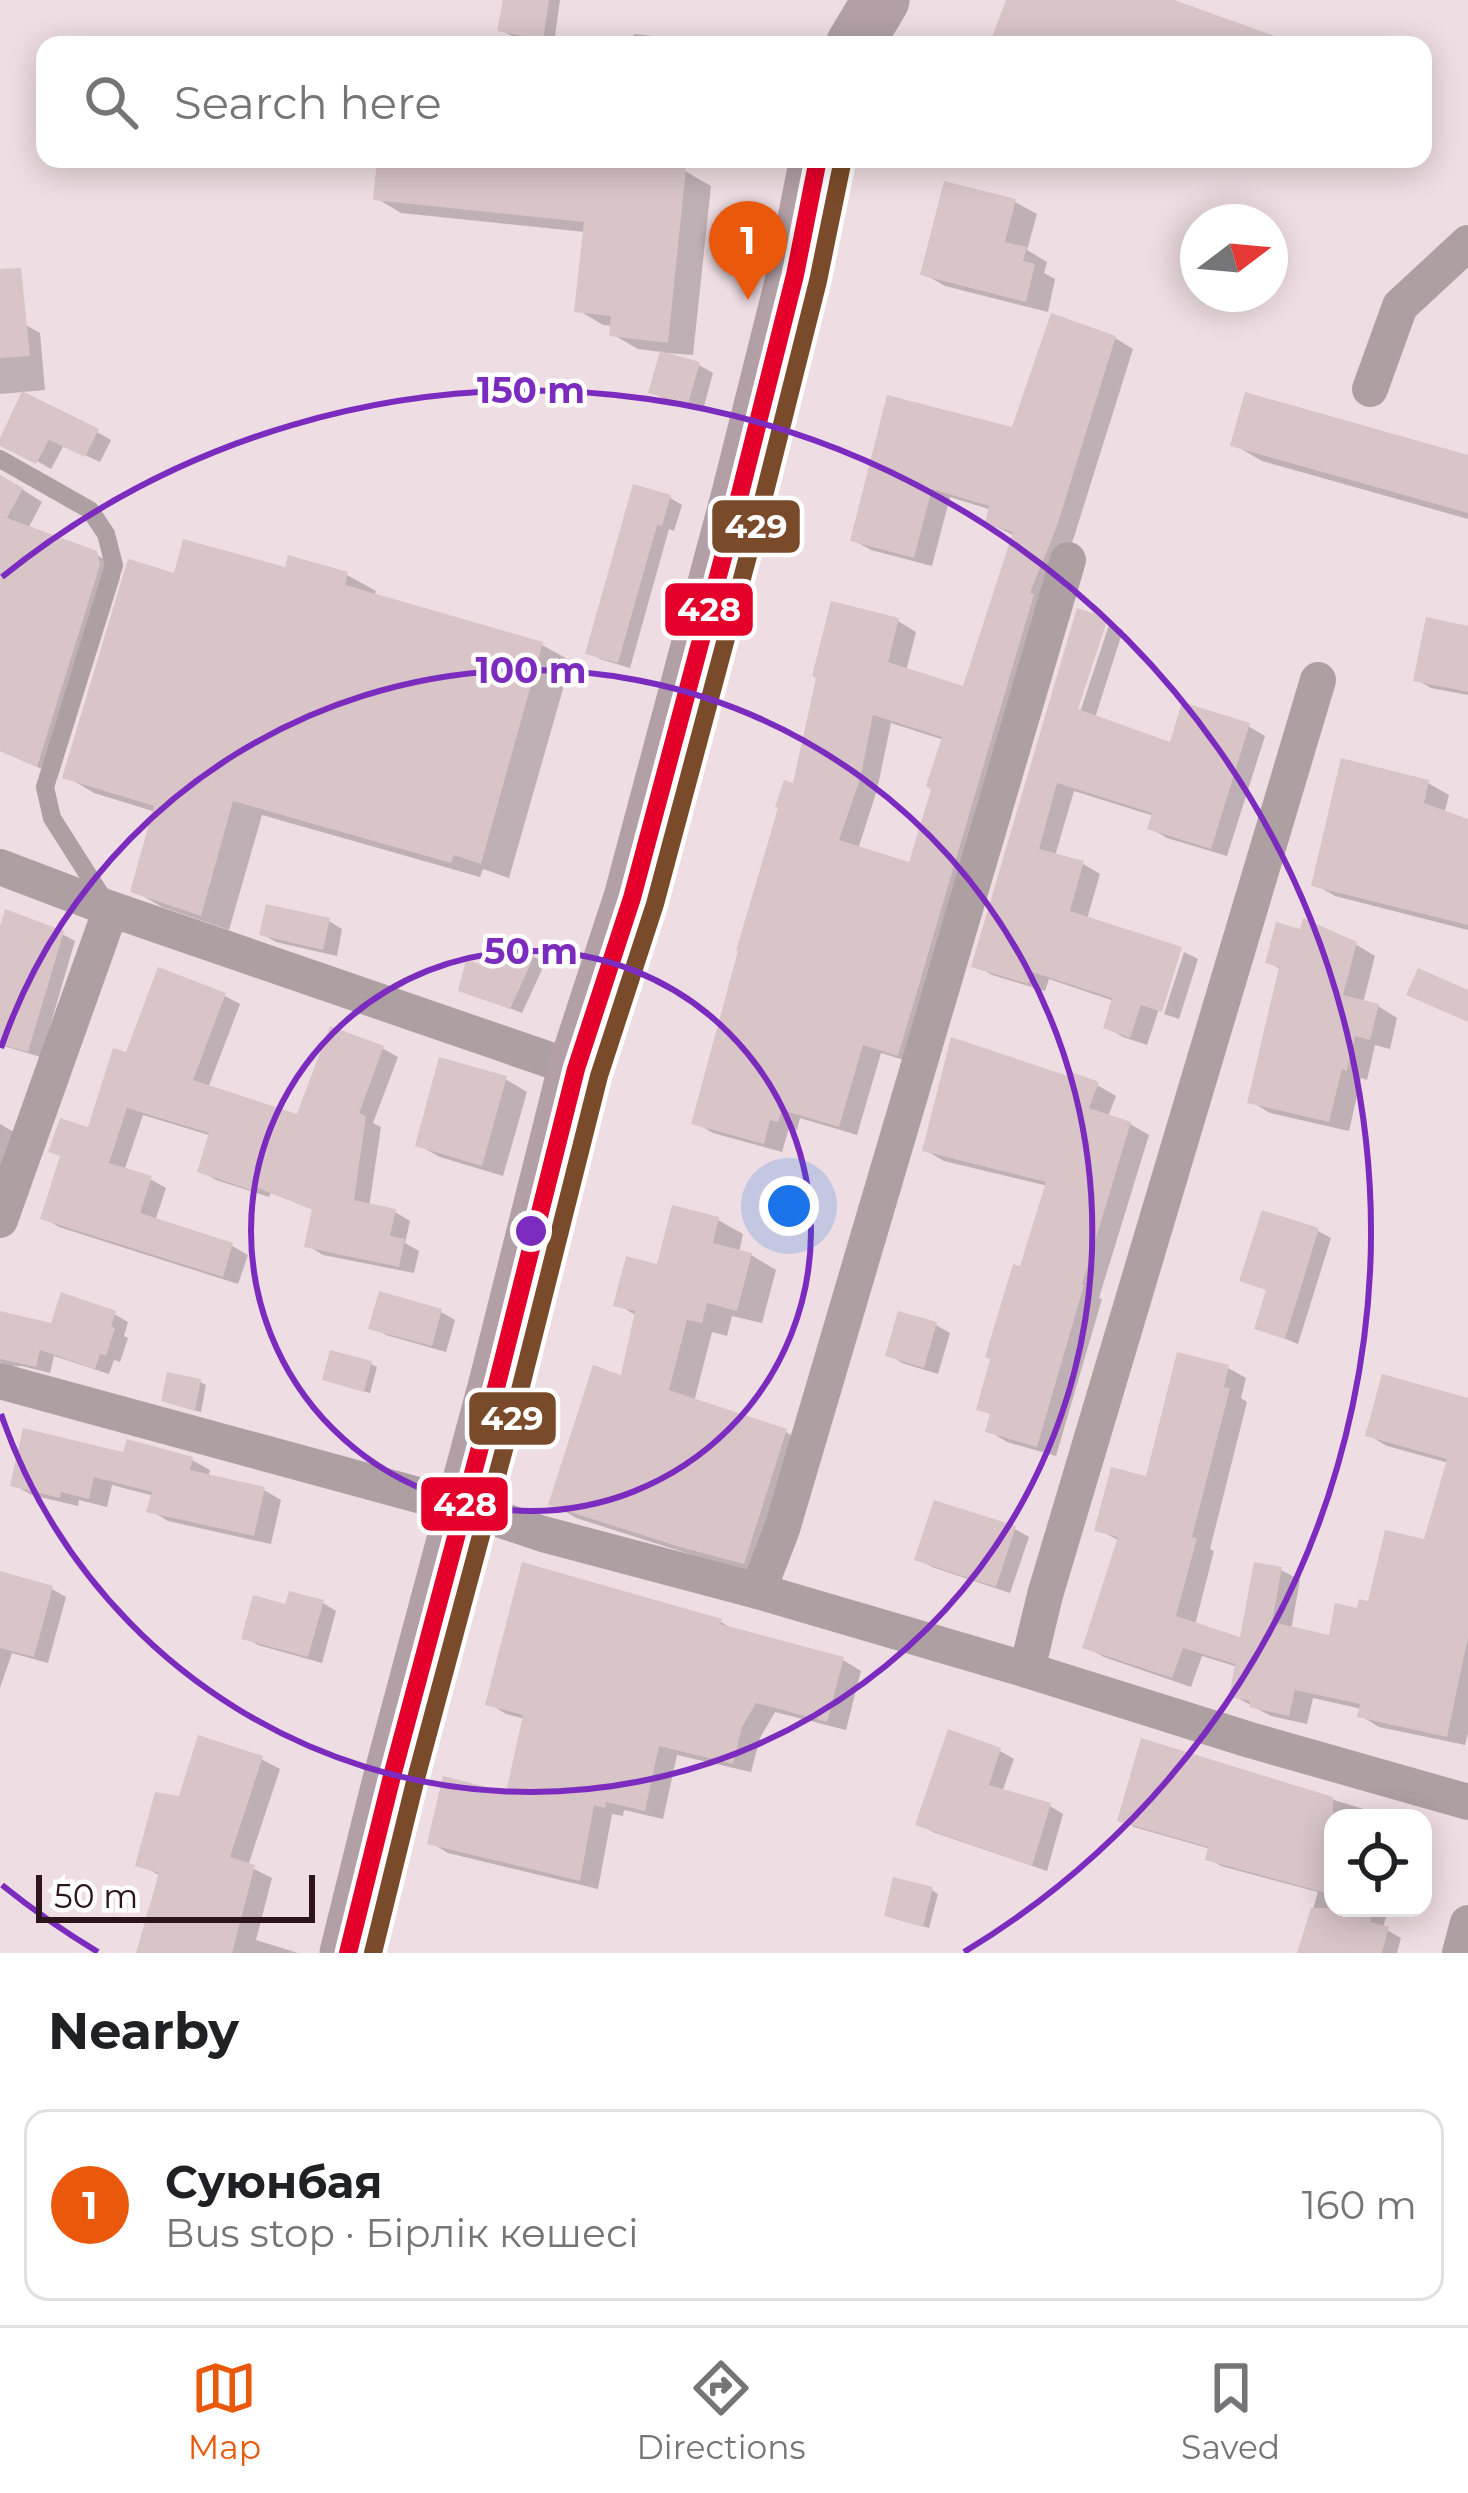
<!DOCTYPE html>
<meta charset="utf-8">
<style>
body{margin:0;font-family:Montserrat,sans-serif;background:#f2f2f2;color:#202124}
.controls{position:absolute;right:36px;bottom:36px;display:grid;overflow:hidden;border-radius:24px;box-shadow:0 6px 30px #0003}
.controls button{width:108px;height:108px;display:grid;place-items:center;padding:0;border:0;border-bottom:3px solid #e0e0e0;background:#fff;color:#202124;font:60px sans-serif}
.compass{position:absolute;left:1180px;top:204px;width:108px;height:108px;border-radius:50%;background:#fff;box-shadow:0 6px 30px #0003;rotate:74deg}
.scale{position:absolute;left:36px;bottom:30px;width:279px;box-sizing:border-box;padding-left:12px;border:6px solid #2e141d;border-top:0;font-size:33px;line-height:42px;white-space:nowrap;color:#2e141d;-webkit-text-stroke:9px #fff;paint-order:stroke}
.you{position:absolute;left:789px;top:1206px;width:42px;height:42px;margin:-30px;border:9px solid #fff;border-radius:50%;background:#1a73e8;box-shadow:0 0 0 18px #1a73e833}
.badge{display:grid;place-items:center;width:78px;height:78px;border-radius:50%;background:#ea580c;color:#fff;font-size:39px;font-weight:700}
.pin{position:absolute;translate:-50% -99px;filter:drop-shadow(0 3px 6px #0008)}
.pin::after{content:'';position:absolute;top:63px;width:42px;height:36px;background:inherit;clip-path:polygon(0 0,100% 0,50% 100%)}
.list{margin:0;padding:0;list-style:none}
h2{display:flex;justify-content:space-between;align-items:center;height:156px;margin:0;padding:0 48px;font-size:51px}
h2 small{font-size:39px;font-weight:400;color:#757577}
.list li{display:grid;grid-template-columns:78px 1fr auto;gap:36px;align-items:center;box-sizing:border-box;height:192px;margin:0 24px 24px;padding:0 24px;border:3px solid #e0e0e0;border-radius:24px}
.list b{display:block;font-size:45px;white-space:nowrap}
.list p{margin:0;font-size:39px;white-space:nowrap;color:#757577}
.list em{font-size:39px;font-style:normal;color:#757577}
.icon{flex:none;width:66px;height:66px;fill:none;stroke:currentColor;stroke-width:2;stroke-linecap:round;stroke-linejoin:round}
.map{position:relative;flex:none;width:1468px;height:1953px;overflow:hidden}
.search{position:absolute;background:#fff;box-shadow:0 6px 30px #0003;left:36px;right:36px;top:36px;height:132px;display:flex;align-items:center;gap:30px;box-sizing:border-box;padding:0 42px;border-radius:24px;color:#757577;font-size:45px}
.sheet{height:372px;background:#fff}
nav{display:flex;justify-content:space-around;align-items:center;box-sizing:border-box;height:168px;border-top:3px solid #e0e0e0;background:#fff;font-size:33px;color:#757577}
nav a{display:grid;justify-items:center;gap:6px}
nav .on{color:#ea580c}
.map>svg:first-child{display:block}
.shadow{fill:#0003;fill-rule:evenodd}
.building{fill:#d9c5c7;fill-rule:evenodd}
.lines{fill:none;stroke-linecap:round;stroke-linejoin:round}
.service{stroke:#ae9fa3;stroke-width:18}
.minor{stroke:#ae9fa3;stroke-width:36}
.primary{stroke:#b2a0a6;stroke-width:57}
.bus-1-casing{stroke:#fff;stroke-width:27}
.bus-2-casing{stroke:#fff;stroke-width:27}
.bus-1{stroke:#e4002b;stroke-width:18}
.bus-2{stroke:#7a4b2a;stroke-width:18}
.ring{fill:none;stroke:#7b2cbf;stroke-width:6}
.centre{fill:#7b2cbf;stroke:#fff;stroke-width:6}
.ring-label{font-size:36px;text-anchor:middle;font-weight:bold;fill:#7b2cbf;stroke:#fff;stroke-width:9;stroke-linejoin:round;paint-order:stroke}
.line-badge{stroke:#fff;stroke-width:4.5}
.badge-label{font-size:33px;text-anchor:middle;font-weight:bold;fill:#fff}
</style>
<div class="map">
<svg width="1468" height="1953" viewBox="0 0 1468 1953">
<rect width="100%" height="100%" fill="#eedde2"/>
<g class="shadow">
<polygon points="506,0 560,0 554,44 512,36 500,30"/>
<polygon points="634,34 680,39 690,45 632,45"/>
<polygon points="380,159 617,159 616,163 685,171 711,186 693,355 668,353 667,356 699,365 713,373 703,410 666,400 652,392 662,352 638,349 612,334 613,326 603,325 578,310 585,232 401,213 376,198"/>
<polygon points="1015,202 1037,214 1027,250 1047,262 1044,273 1055,279 1048,312 945,286 924,274"/>
<polygon points="26,325 40,333 45,390 0,394 0,327"/>
<path d="M1115,338L1133,349L1074,537L1047,605L917,1064L881,1053L857,1135L800,1118L797,1130L789,1128L782,1152L713,1133L695,1122L795,786L898,621L916,632L906,671L965,690L1015,536L988,523L992,510L950,497L932,566L871,550L853,540L1014,431ZM891,723L944,740L935,789L911,865L858,849L877,790Z"/>
<polygon points="97,432 111,440 100,462 64,445 51,469 11,446 0,445"/>
<polygon points="1233,444 1468,458 1468,519 1262,461"/>
<polygon points="0,475 42,502 28,529 95,554 117,567 120,578 58,776 0,751"/>
<polygon points="670,498 682,505 674,531 669,529 630,668 600,659 589,652"/>
<polygon points="347,575 376,591 374,597 542,645 571,661 509,878 483,869 480,877 262,815 229,930 162,907 133,890 156,812 94,793 66,776 176,577"/>
<polygon points="1110,622 1123,630 1095,718 1171,746 1248,726 1265,736 1227,856 1167,838 1150,828 1154,816 1074,791 1055,856 1083,864 1100,874 1087,919 1179,949 1147,1045 1123,1037 1106,1027 1114,1001 1049,979 1045,991 992,975 975,965 1071,722 1076,724"/>
<polygon points="1468,629 1468,695 1431,688 1417,680"/>
<polygon points="1428,783 1449,795 1444,814 1468,823 1468,930 1335,896 1314,884"/>
<polygon points="329,921 342,929 337,956 276,942 262,934"/>
<polygon points="1302,932 1355,944 1375,956 1363,1003 1378,1006 1397,1018 1390,1049 1375,1045 1367,1080 1361,1078 1349,1131 1270,1113 1250,1101 1282,970 1268,962"/>
<polygon points="62,934 75,941 41,1057 0,1045 0,938"/>
<polygon points="1184,952 1198,959 1179,1019 1164,1014"/>
<polygon points="534,957 545,963 522,1013 461,989"/>
<polygon points="225,996 240,1004 208,1088 299,1118 382,1048 398,1057 373,1123 381,1127 369,1207 395,1212 410,1221 405,1243 419,1251 414,1273 323,1255 308,1246 314,1210 271,1193 269,1197 216,1180 201,1171 212,1136 143,1115 124,1171 150,1179 166,1188 155,1221 232,1246 248,1255 238,1284 59,1227 44,1218 128,1056"/>
<polygon points="505,1079 527,1092 503,1176 440,1157 418,1145"/>
<polygon points="1097,1085 1116,1096 1108,1117 1130,1124 1149,1135 1099,1298 1102,1299 1056,1456 1007,1442 989,1431 993,1416 980,1408 1048,1186 944,1161 925,1150"/>
<polygon points="0,1124 19,1135 0,1199"/>
<polygon points="718,1220 743,1234 739,1252 751,1255 776,1270 762,1323 732,1316 727,1336 712,1332 694,1402 786,1432 811,1447 770,1576 708,1560 576,1518 551,1503 623,1379 637,1316 617,1304"/>
<polygon points="1318,1231 1331,1238 1298,1344 1258,1328 1269,1291 1243,1280"/>
<polygon points="441,1312 455,1320 446,1352 386,1335 372,1327"/>
<polygon points="114,1314 128,1322 124,1336 128,1338 120,1362 114,1360 109,1374 54,1356 50,1373 22,1366 8,1366 0,1362 0,1335"/>
<polygon points="936,1325 950,1333 938,1374 902,1363 888,1354"/>
<polygon points="371,1364 377,1367 370,1393 331,1382"/>
<polygon points="1228,1368 1246,1378 1241,1398 1247,1402 1210,1549 1214,1551 1195,1625 1242,1641 1281,1570 1300,1580 1291,1630 1331,1639 1370,1604 1427,1542 1449,1463 1387,1446 1368,1435 1468,1401 1468,1733 1465,1745 1379,1727 1361,1716 1362,1709 1313,1698 1307,1724 1271,1716 1232,1695 1238,1667 1202,1656 1191,1687 1104,1657 1086,1647 1120,1541 1097,1529 1148,1480"/>
<polygon points="200,1382 206,1385 201,1412 170,1403"/>
<polygon points="125,1456 192,1460 210,1470 208,1477 264,1490 281,1500 271,1544 168,1521 150,1510 154,1496 112,1485 107,1507 79,1500 78,1506 32,1495 14,1485"/>
<polygon points="1015,1529 1029,1537 1010,1593 932,1567 918,1559"/>
<polygon points="0,1574 52,1589 66,1597 48,1663 12,1653 0,1688"/>
<polygon points="323,1603 336,1611 322,1663 258,1645 244,1637 287,1607"/>
<polygon points="721,1622 740,1633 843,1660 861,1671 846,1730 775,1712 760,1738 751,1772 677,1755 663,1819 624,1810 623,1816 612,1814 598,1889 448,1853 430,1842 509,1795 525,1719 506,1714 488,1703"/>
<polygon points="1143,1742 1393,1818 1333,1818 1333,1908 1388,1908 1383,1928 1401,1938 1397,1953 1300,1953 1318,1892 1221,1866 1208,1858 1211,1849 1134,1827 1121,1819"/>
<polygon points="1000,1751 1014,1759 1002,1792 1050,1806 1063,1814 1047,1871 933,1832 919,1824"/>
<polygon points="261,1759 280,1769 248,1866 272,1878 256,1940 298,1953 139,1953 161,1876 138,1864 181,1800"/>
<polygon points="1423,1829 1430,1833 1423,1855"/>
<polygon points="932,1890 938,1894 929,1928 894,1918"/>
</g>
<g class="building">
<polygon points="503,0 549,0 543,40 497,31"/>
<polygon points="1006,0 1174,0 1289,41 1288,45 989,45"/>
<polygon points="377,159 621,159 620,161 686,168 668,343 609,336 611,316 574,312 584,222 373,200"/>
<polygon points="944,181 1016,199 1005,242 1027,247 1023,261 1035,264 1026,302 920,275"/>
<polygon points="21,268 30,356 0,358 0,269"/>
<path d="M1051,313L1116,336L1057,526L1030,593L1034,594L898,1056L863,1045L839,1127L782,1110L778,1122L770,1120L764,1144L691,1124L738,951H736L778,808L775,807L784,780L793,783L816,678L812,676L831,601L899,618L888,662L963,686L1013,532L985,524L989,506L932,489L914,558L850,541L887,395L1012,427ZM873,715L942,737L926,786L931,790L909,862L839,840L860,779Z"/>
<polygon points="660,351 700,362 688,404 648,393"/>
<polygon points="22,391 99,429 85,457 49,440 36,464 0,446 0,438"/>
<polygon points="1245,392 1468,455 1468,513 1230,446"/>
<polygon points="0,475 23,488 7,518 97,551 100,565 37,767 0,751"/>
<polygon points="633,484 671,495 662,526 657,525 618,663 585,654"/>
<polygon points="183,539 285,567 288,555 348,572 345,585 543,642 481,864 454,855 451,863 233,801 201,916 130,892 154,806 62,778 127,562 129,559 174,573"/>
<polygon points="1077,608 1108,618 1078,709 1170,742 1182,702 1250,723 1211,849 1147,829 1152,813 1057,783 1039,849 1084,861 1070,911 1182,947 1162,1012 1141,1005 1130,1038 1103,1028 1112,998 1032,972 1028,984 971,967"/>
<polygon points="1426,617 1468,626 1468,692 1413,681"/>
<polygon points="1341,758 1429,780 1424,803 1468,819 1468,925 1311,886"/>
<polygon points="266,904 330,918 323,950 259,935"/>
<polygon points="5,909 64,931 28,1052 0,1044 0,927"/>
<polygon points="1303,918 1357,942 1343,995 1379,1004 1370,1040 1355,1036 1347,1071 1342,1069 1329,1122 1247,1103 1279,967 1265,963 1276,922 1300,929"/>
<polygon points="508,942 535,954 510,1009 458,991 466,960 496,968"/>
<polygon points="158,967 226,993 193,1080 297,1114 330,1026 384,1046 359,1113 366,1116 354,1200 396,1209 390,1236 405,1239 399,1267 304,1247 312,1209 255,1187 254,1191 197,1172 209,1133 127,1108 109,1163 152,1176 140,1213 233,1243 223,1277 40,1219 60,1156 48,1152 60,1118 88,1127 113,1048 126,1052"/>
<polygon points="1418,968 1468,990 1468,1022 1406,995"/>
<polygon points="951,1037 1068,1076 1069,1071 1099,1082 1089,1108 1131,1122 1082,1285 1084,1285 1037,1447 985,1432 990,1414 976,1410 990,1359 985,1357 1013,1264 1020,1266 1046,1182 922,1151"/>
<polygon points="439,1057 507,1076 482,1166 415,1146"/>
<polygon points="672,1205 719,1217 713,1243 752,1253 737,1311 707,1303 702,1323 687,1320 669,1390 787,1429 744,1564 680,1547 548,1505 593,1365 621,1375 635,1311 613,1306 626,1256 657,1264"/>
<polygon points="1262,1210 1319,1228 1285,1339 1254,1329 1266,1290 1239,1281"/>
<polygon points="379,1291 442,1309 432,1346 368,1329"/>
<polygon points="61,1292 116,1311 111,1326 115,1328 106,1356 100,1354 95,1369 40,1350 36,1367 0,1359 0,1311 51,1323"/>
<polygon points="898,1311 937,1322 924,1368 885,1356"/>
<polygon points="330,1350 372,1361 364,1392 322,1380"/>
<polygon points="1177,1352 1229,1365 1224,1387 1230,1388 1192,1537 1197,1538 1176,1616 1240,1637 1254,1562 1282,1567 1272,1622 1329,1635 1335,1603 1357,1608 1359,1599 1368,1601 1385,1530 1424,1539 1447,1459 1365,1436 1382,1374 1468,1398 1468,1637 1447,1737 1357,1717 1360,1704 1295,1690 1289,1716 1249,1707 1250,1701 1229,1697 1235,1664 1183,1648 1172,1678 1082,1648 1118,1537 1094,1531 1111,1467 1146,1476"/>
<polygon points="167,1372 201,1379 195,1411 161,1401"/>
<polygon points="23,1428 123,1452 127,1439 193,1457 190,1470 265,1487 254,1536 146,1512 152,1492 94,1477 89,1499 61,1492 60,1498 10,1486"/>
<polygon points="934,1500 1016,1526 996,1587 914,1560"/>
<polygon points="522,1562 722,1619 720,1624 844,1657 827,1722 756,1703 742,1727 733,1764 659,1746 645,1811 606,1802 605,1808 594,1805 580,1881 427,1844 443,1776 506,1792 523,1715 485,1705"/>
<polygon points="0,1571 53,1586 34,1657 0,1648"/>
<polygon points="289,1591 324,1600 308,1657 241,1639 253,1595 285,1604"/>
<polygon points="948,1729 1001,1748 989,1785 1051,1803 1032,1866 915,1825"/>
<polygon points="198,1735 263,1756 230,1857 255,1865 232,1953 136,1953 159,1873 135,1866 155,1792 179,1796"/>
<polygon points="1141,1738 1333,1797 1333,1895 1205,1860 1208,1847 1117,1821"/>
<polygon points="893,1877 933,1887 923,1927 884,1916"/>
<polygon points="1311,1908 1374,1908 1370,1922 1389,1927 1382,1953 1297,1953"/>
</g>
<g class="lines">
<polyline class="service" points="0,459 90,510 106,534 114,565 45,787 52,818 106,903"/>
<g class="minor">
<polyline points="1370,389 1400,306 1468,243"/>
<polyline points="0,867 111,909 576,1069"/>
<polyline points="0,1220 111,909"/>
<polyline points="0,1381 462,1507 543,1534 758,1591 1027,1670 1250,1740 1468,1802"/>
<polyline points="758,1591 782,1529 1068,560"/>
<polyline points="1027,1670 1045,1595 1318,680"/>
<polyline points="1460,1953 1468,1923"/>
</g>
<g class="primary">
<polyline points="854,45 881,0"/>
<polyline points="348,1953 391,1780 498,1380 576,1069 632,898 740,494 795,275 818,159"/>
</g>
<defs>
<polyline id="bus-1" points="348,1953 391,1780 498,1380 576,1069 632,898 740,494 795,275 818,159"/>
<polyline id="bus-2" points="373,1953 414,1786 521,1386 599,1076 655,904 763,500 818,281 842,164"/>
</defs>
<use href="#bus-1" class="bus-1-casing"/>
<use href="#bus-2" class="bus-2-casing"/>
<use href="#bus-1" class="bus-1"/>
<use href="#bus-2" class="bus-2"/>
</g>
<g class="ring">
<circle cx="531" cy="1231" r="280"/>
<path d="M1 1048A561 561 0 1 1 1 1414"/>
<path d="M98 1952A841 841 0 0 1 2 1885M2 577A841 841 0 1 1 964 1952"/>
</g>
<circle cx="531" cy="1231" r="18" class="centre"/>
<g class="ring-label">
<text x="531" y="403">150 m</text>
<text x="531" y="683">100 m</text>
<text x="531" y="964">50 m</text>
</g>
<g class="line-badge">
<rect x="710" y="498" width="92" height="57" rx="12" fill="#7a4b2a"/>
<rect x="663" y="581" width="92" height="57" rx="12" fill="#e4002b"/>
<rect x="467" y="1390" width="91" height="57" rx="12" fill="#7a4b2a"/>
<rect x="419" y="1475" width="91" height="58" rx="12" fill="#e4002b"/>
</g>
<g class="badge-label">
<text x="756" y="538">429</text>
<text x="709" y="621">428</text>
<text x="512" y="1430">429</text>
<text x="465" y="1516">428</text>
</g>
</svg>
<div class="controls">
<button><svg class="icon" aria-label="locate" viewBox="0 0 24 24"><circle cx="12" cy="12" r="6"/><path d="M12 2v4M12 18v4M2 12h4M18 12h4"/></svg></button>
</div>
<svg class="compass" viewBox="-18 -18 36 36"><path d="M0-13l5 13h-10z" fill="#e53935"/><path d="M0 13l5-13h-10z" fill="#757577"/></svg>
<div class="scale">50 m</div>
<div class="you"></div>
<div class="pin badge" style="left:748px;top:300px">1</div>
<div class="search"><svg class="icon" aria-label="search" viewBox="0 0 24 24"><circle cx="10" cy="10" r="6"/><path d="M15 15l6 6"/></svg>Search here</div>
</div>
<section class="sheet">
<h2>Nearby<small></small></h2>
<ul class="list">
<li><span class="badge">1</span><div><b>Суюнбая</b><p>Bus stop · Бірлік көшесі</p></div><em>160 m</em></li>
</ul>
</section>
<nav>
<a class="on"><svg class="icon" aria-label="map" viewBox="0 0 24 24"><path d="M3 6l6-2 6 2 6-2v14l-6 2-6-2-6 2zM9 4v14M15 6v14"/></svg>Map</a>
<a><svg class="icon" aria-label="directions" viewBox="0 0 24 24"><path d="M12 3l9 9-9 9-9-9zM9 14v-3h6M13 9l2 2-2 2"/></svg>Directions</a>
<a><svg class="icon" aria-label="saved" viewBox="0 0 24 24"><path d="M7 4h10v16l-5-4-5 4z"/></svg>Saved</a>
</nav>
